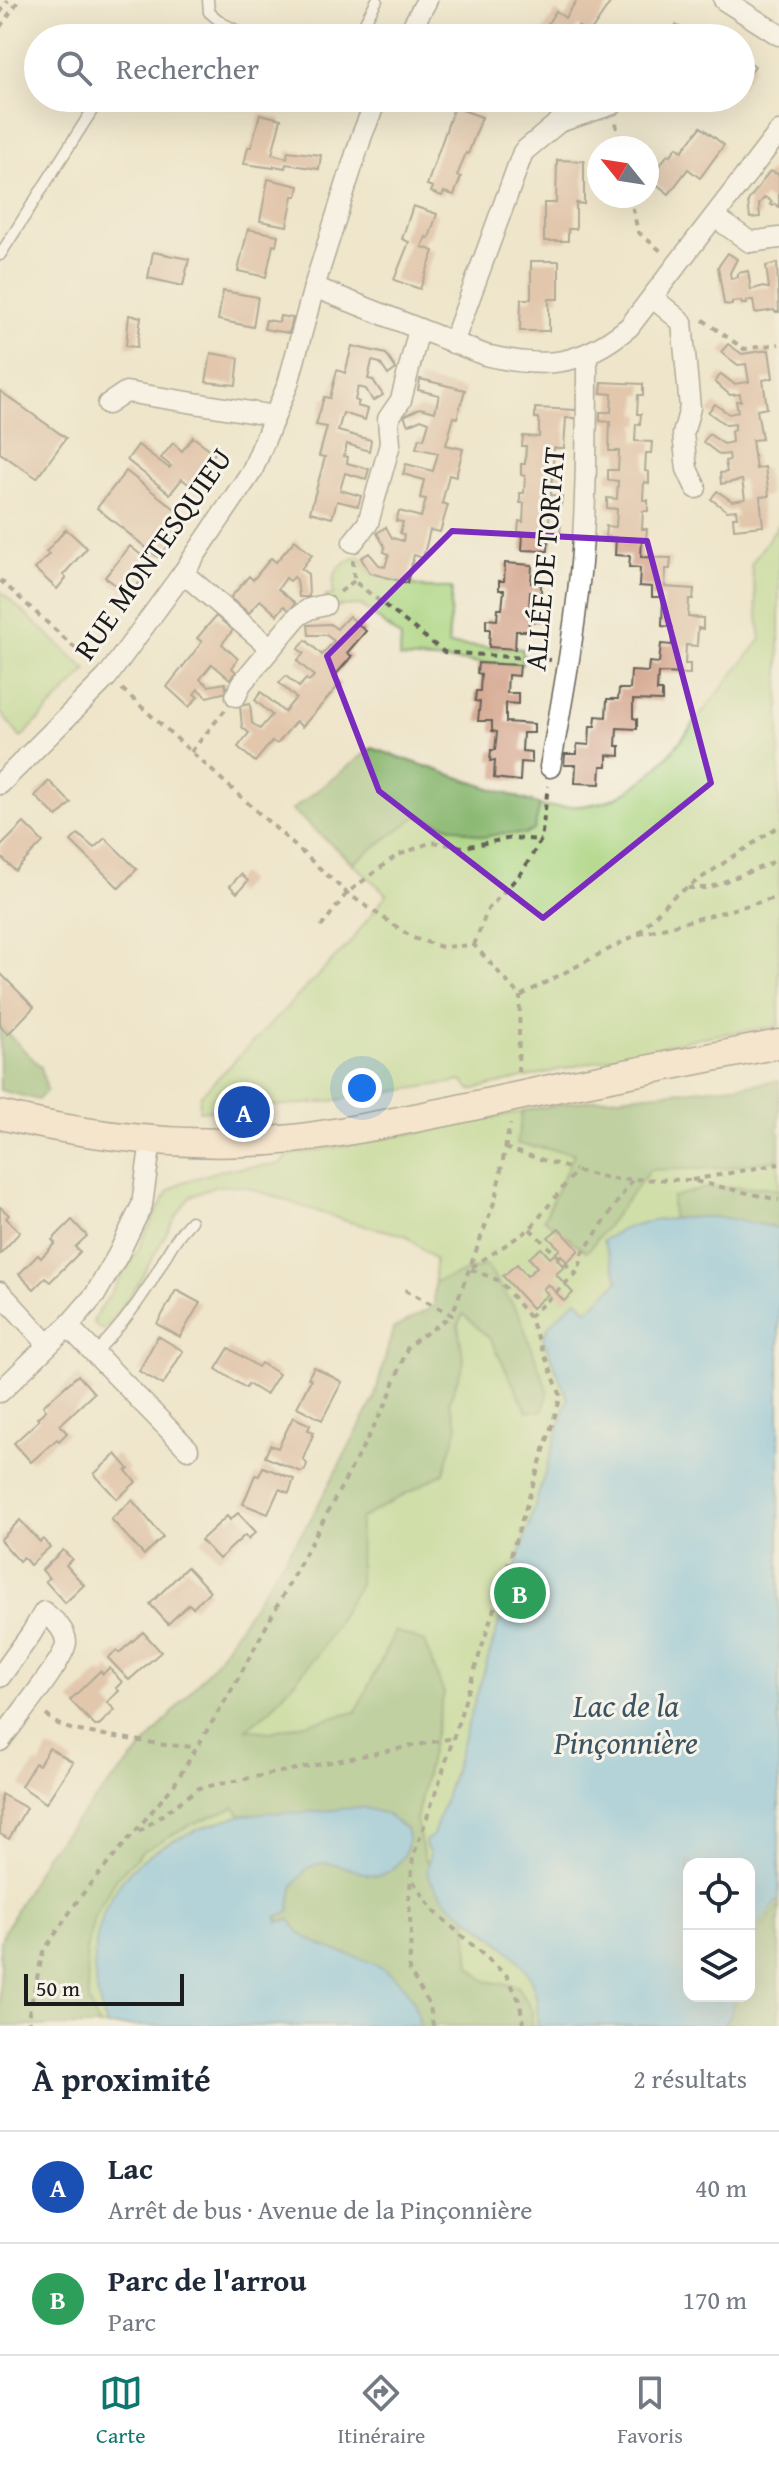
<!DOCTYPE html>
<html lang="fr">
<meta charset="utf-8">
<style>
body{margin:0;font-family:"Gentium Book Plus",serif;background:#f6f6f7;color:#1f2937}
.controls{position:absolute;right:24px;bottom:24px;display:grid;overflow:hidden;border-radius:16px;box-shadow:0 8px 32px #0002}
.controls button{width:72px;height:72px;display:grid;place-items:center;padding:0;border:0;border-bottom:2px solid #e0e1e3;background:#fff;color:#1f2937;font:40px sans-serif}
.compass{position:absolute;left:587px;top:136px;width:72px;height:72px;border-radius:50%;background:#fff;box-shadow:0 8px 32px #0002;rotate:300deg}
.scale{position:absolute;left:24px;bottom:20px;width:160px;box-sizing:border-box;padding-left:8px;border:4px solid #1c1c1c;border-top:0;font-size:22px;line-height:28px;white-space:nowrap;color:#1c1c1c;-webkit-text-stroke:6px #f7f3e8;paint-order:stroke}
.you{position:absolute;left:362px;top:1088px;width:28px;height:28px;margin:-20px;border:6px solid #fff;border-radius:50%;background:#1a73e8;box-shadow:0 0 0 12px #1a73e833}
.badge{display:grid;place-items:center;width:52px;height:52px;border-radius:50%;background:#0f766e;color:#fff;font-size:26px;font-weight:700}
.pin{position:absolute;translate:-50% -50%;border:4px solid #fff;box-shadow:0 2px 8px #0006}
.list{margin:0;padding:0;list-style:none}
h2{display:flex;justify-content:space-between;align-items:center;height:104px;margin:0;padding:0 32px;font-size:34px}
h2 small{font-size:26px;font-weight:400;color:#747a83}
.list li{display:grid;grid-template-columns:52px 1fr auto;gap:24px;align-items:center;box-sizing:border-box;height:112px;padding:0 32px;border-top:2px solid #e0e1e3}
.list b{display:block;font-size:30px;white-space:nowrap}
.list p{margin:0;font-size:26px;white-space:nowrap;color:#747a83}
.list em{font-size:26px;font-style:normal;color:#747a83}
.icon{flex:none;width:44px;height:44px;fill:none;stroke:currentColor;stroke-width:2;stroke-linecap:round;stroke-linejoin:round}
.map{position:relative;flex:none;width:779px;height:2026px;overflow:hidden}
.search{position:absolute;background:#fff;box-shadow:0 8px 32px #0002;left:24px;right:24px;top:24px;height:88px;display:flex;align-items:center;gap:20px;box-sizing:border-box;padding:0 28px;border-radius:44px;color:#747a83;font-size:30px}
.sheet{height:328px;background:#fff}
nav{display:flex;justify-content:space-around;align-items:center;box-sizing:border-box;height:112px;border-top:2px solid #e0e1e3;background:#fff;font-size:22px;color:#747a83}
nav a{display:grid;justify-items:center;gap:4px}
nav .on{color:#0f766e}
.map>svg:first-child{display:block}
.green{fill:#abd682;stroke:#64794f;stroke-width:2;fill-rule:evenodd}
.forest{fill:#88b770;stroke:#526a46;stroke-width:2}
.water{fill:#6ebde9;stroke:#456c82;stroke-width:2}
.building{fill:#d3a28a}
.lines{fill:none;stroke-linecap:round;stroke-linejoin:round}
.lane-casing{stroke:#666259;stroke-width:13}
.street-casing{stroke:#666259;stroke-width:23}
.secondary-casing{stroke:#666259;stroke-width:31}
.path{stroke:#666259;stroke-width:4;stroke-dasharray:6 6;stroke-linecap:butt}
.lane{stroke:#fff;stroke-width:10}
.street{stroke:#fff;stroke-width:20}
.secondary{stroke:#fde4d1;stroke-width:28}
.secondary-bridge-casing{stroke:#666259;stroke-width:31;stroke-linecap:butt}
.secondary-bridge{stroke:#fde4d1;stroke-width:28}
.marked{fill:none;stroke:#7b2cbf;stroke-width:6;stroke-linejoin:round}
.labels{text-anchor:middle;stroke-width:6;stroke-linejoin:round;paint-order:stroke}
.street-label{font-size:30px;fill:#1c1c1c;stroke:#f7f3e8}
.water-label{font-size:32px;font-style:italic;fill:#395464;stroke:#f7f3e8}
</style>
<div class="map">
<svg width="779" height="2026" viewBox="0 0 779 2026">
<rect width="100%" height="100%" fill="#f7f3e8"/>
<filter id="ink" filterUnits="userSpaceOnUse"><feTurbulence type="fractalNoise" baseFrequency=".0125" numOctaves="2"/><feDisplacementMap in="SourceGraphic" scale="16" xChannelSelector="R" yChannelSelector="G"/><feConvolveMatrix kernelMatrix="1 2 1 2 8 2 1 2 1" color-interpolation-filters="sRGB"/></filter>
<filter id="wash" filterUnits="userSpaceOnUse"><feTurbulence type="fractalNoise" baseFrequency=".006" numOctaves="4" result="noise"/><feDisplacementMap in="SourceGraphic" scale="32" xChannelSelector="R" yChannelSelector="G"/><feGaussianBlur stdDeviation="1.8" result="paint"/><feColorMatrix in="noise" values="0 0 0 0 0 0 0 0 0 0 0 0 0 0 0 0 0 1.4 0 .05"/><feComposite in="paint" operator="in"/></filter>
<g filter="url(#wash)">
<rect width="100%" height="100%" fill="#eee5ca"/>
<g class="green">
<path d="M779,524V1026L702,1037L471,1090L462,1081L317,1103L199,1111L200,1096L347,946L387,894L292,810L372,748L545,807C569,807 595,807 617,797C653,780 676,746 700,716C720,690 741,665 761,639L751,564Z"/>
<path d="M359,556L370,573L426,588H452L448,645L523,649L522,665L400,658L401,638L361,605L326,607V596L333,595C332,571 336,566 359,556Z"/>
<polygon points="0,591 87,670 21,738 0,712"/>
<path d="M779,1081V2026H0V1940L46,1854L140,1751L214,1664L309,1522L374,1400L393,1329L434,1306L435,1260L405,1235L349,1222L243,1186H215L191,1196L177,1214L138,1284L104,1330L98,1328L93,1321L137,1252L155,1214L169,1191L183,1182L222,1170L280,1164L290,1155L442,1128L565,1103L716,1089ZM689,1864H749V1996H689Z"/>
</g>
<g class="forest">
<polygon points="372,748 540,805 534,830 525,834 503,833 484,837 417,816 353,863 292,810"/>
<polygon points="0,1026 41,1067 47,1090 38,1100 0,1090"/>
<path d="M779,1081V1159L725,1168L650,1170L587,1252L544,1219L574,1153L517,1144L522,1111C607,1094 694,1092 779,1081Z"/>
<polygon points="765,1187 779,1190 779,1241 685,1229 672,1216 672,1197 706,1188"/>
<polygon points="486,1265 519,1314 548,1392 543,1411 527,1411 491,1340 463,1314 458,1325 464,1362 449,1402 458,1426 444,1473 360,1519 359,1585 318,1654 270,1710 246,1729 270,1732 356,1712 395,1631 424,1642 444,1693 416,1820 424,1858 465,1904 470,1966 485,1981 518,1986 532,2011 531,2026 382,2026 292,1942 267,1898 255,1836 235,1807 190,1825 142,1852 117,1877 94,1917 86,1951 89,2002 99,2026 0,2026 0,1940 46,1854 140,1751 214,1664 309,1522 374,1400 393,1329 434,1306 435,1282"/>
<polygon points="779,1905 779,2026 702,2026 718,1996 749,1996 749,1944"/>
</g>
<g class="water">
<path d="M706,1217L726,1218L779,1228V1899L749,1937V1864H689V1996H734L731,2015L724,2026H537C543,1965 505,1948 463,1914C450,1904 436,1892 429,1877C425,1868 431,1861 429,1852C427,1849 425,1846 425,1841L433,1835L445,1799L568,1398L543,1338L550,1324L577,1299L587,1310L619,1281L603,1241C630,1219 673,1218 706,1217Z"/>
<path d="M361,1807L386,1814L406,1829C410,1841 408,1849 401,1859C378,1893 353,1863 326,1863C319,1863 313,1866 307,1868L293,1887L289,1912L276,1917L278,1922L290,1919C311,1962 382,1944 410,1996C415,2005 418,2016 420,2026H107C86,1974 90,1914 130,1871C153,1846 205,1824 239,1816C261,1811 283,1813 306,1812C324,1811 343,1809 361,1807Z"/>
</g>
<g id="blocks">
<g class="building">
<polygon points="577,0 612,0 589,34 578,26 570,38 538,38 556,11 565,18"/>
<polygon points="676,25 698,38 667,38"/>
<polygon points="741,56 755,66 741,88"/>
<polygon points="454,107 482,117 468,154 466,153 457,176 461,177 454,195 444,192 442,196 431,192 433,187 427,185"/>
<polygon points="260,114 281,119 272,154 287,158 288,151 321,155 319,169 286,164 285,168 274,166 274,168 244,164 248,147 251,147"/>
<polygon points="701,127 724,145 700,178 688,169 669,194 650,179 668,154 670,156 677,147 682,151"/>
<polygon points="557,160 584,161 584,204 576,203 576,229 568,229 568,241 544,241 544,203 556,203"/>
<polygon points="770,171 778,174 779,178 779,207 775,204 773,206 770,204 772,202 765,197 759,204 760,217 750,218 748,201"/>
<polygon points="268,179 299,186 297,196 293,196 287,226 260,221"/>
<polygon points="413,206 437,214 429,238 426,237 422,247 434,251 420,289 394,280 409,242 402,239"/>
<polygon points="248,229 278,235 276,246 273,245 266,277 238,271"/>
<polygon points="153,252 189,259 183,286 148,278"/>
<polygon points="728,253 737,259 730,273 731,279 738,277 738,273 748,271 751,290 760,287 769,288 766,266 777,263 779,312 775,312 774,310 755,313 753,300 746,301 747,304 742,304 741,301 732,302 732,305 724,304 718,267"/>
<polygon points="531,261 559,261 559,299 549,299 549,331 520,331 521,299 531,299"/>
<polygon points="223,291 258,297 253,327 218,320"/>
<polygon points="129,315 141,317 137,347 126,346"/>
<polygon points="280,316 293,318 289,333 264,329 266,320 279,322"/>
<polygon points="728,344 742,354 769,350 773,378 763,380 767,408 757,410 762,439 752,440 756,469 765,467 769,496 760,497 763,526 734,529 733,517 737,517 736,510 727,511 711,499 717,491 732,501 745,499 742,480 721,484 720,473 727,472 725,461 730,460 729,454 720,455 703,442 709,434 724,444 732,442 731,431 735,430 735,424 726,425 708,412 715,404 729,414 738,412 736,401 741,401 740,394 730,395 715,382 721,374 734,384 749,382 746,364 738,365 721,352"/>
<polygon points="352,346 386,354 396,369 388,375 380,363 372,361 368,379 373,380 383,395 373,401 366,389 358,387 355,400 359,402 357,406 368,409 365,420 343,413 338,431 371,440 369,451 347,444 344,456 348,457 347,463 369,469 366,479 345,473 340,490 361,496 358,506 337,501 332,518 310,512 325,457 319,456 327,427 316,425 324,397 330,398 337,370 345,373"/>
<polygon points="211,353 239,358 236,385 206,382"/>
<polygon points="420,379 465,390 457,418 454,417 446,445 463,449 456,477 449,475 442,503 448,505 440,532 430,530 423,558 414,555 407,583 370,573 361,558 369,553 379,565 385,567 389,554 384,552 385,547 377,533 386,527 392,538 403,541 404,535 400,533 403,522 396,521 399,511 421,517 426,499 420,498 424,480 403,474 406,464 433,471 438,453 416,448 419,438 424,439 429,422 421,419 408,425 404,416 420,408 435,412 439,395 418,390"/>
<polygon points="602,382 643,384 643,395 638,395 637,414 641,414 640,424 636,424 635,441 652,442 651,453 646,453 645,471 649,472 649,483 644,482 643,500 648,500 648,511 643,511 642,529 647,529 646,540 642,540 641,557 671,558 670,569 666,569 665,587 694,589 693,599 689,599 688,617 703,618 703,629 698,628 697,646 686,645 685,664 690,664 690,674 658,673 657,691 662,691 662,701 633,700 633,718 637,719 637,729 617,728 616,746 620,746 620,756 607,755 607,766 601,766 600,784 575,783 576,765 564,765 565,754 577,754 577,744 589,745 590,726 595,726 596,716 606,717 607,699 618,699 619,689 630,689 631,671 648,672 649,662 659,663 661,644 672,645 672,627 662,626 663,597 652,597 652,587 639,586 640,568 629,567 630,556 615,555 616,537 605,537 606,526 616,527 617,509 607,508 607,498 617,499 618,481 608,480 608,470 618,470 619,451 609,451 610,422 600,421 600,412 611,412 612,394 601,393"/>
<polygon points="0,391 66,438 37,478 0,453"/>
<polygon points="535,408 577,410 577,418 566,418 564,448 554,448 553,466 563,467 563,478 552,477 551,495 562,496 561,506 550,505 549,523 561,524 560,534 549,533 548,551 522,550 523,532 518,532 519,521 523,522 524,503 520,503 520,493 524,493 525,476 521,475 521,464 525,464 526,446 522,446 523,436 539,437 539,418 535,418"/>
<polygon points="193,437 215,453 191,486 182,479 170,494 127,460 138,445 169,468 171,466 161,458 173,443 182,451"/>
<polygon points="126,471 188,519 159,558 97,508"/>
<polygon points="66,529 87,548 63,575 66,578 57,589 35,569 49,554 46,552"/>
<polygon points="295,540 312,555 301,569 308,574 309,597 299,597 297,580 294,577 290,581 286,578 278,589 295,603 290,611 284,606 277,615 260,600 249,613 230,598 249,576 253,580 271,558 276,562"/>
<polygon points="130,546 153,565 129,595 105,577"/>
<polygon points="505,563 532,565 531,583 541,583 541,593 530,592 529,611 540,611 539,622 529,621 528,631 516,631 515,649 489,647 490,629 486,629 486,619 497,620 498,609 502,609 504,590 499,590 499,581 504,581"/>
<polygon points="216,616 233,630 222,644 238,659 232,668 236,672 230,679 212,664 200,679 209,686 225,683 227,692 207,697 198,689 194,694 198,697 189,707 167,687 202,642 197,638"/>
<polygon points="349,616 366,631 347,653 352,656 333,678 340,684 302,727 296,721 277,744 272,741 255,762 238,747 249,733 242,727 240,706 250,704 252,723 260,729 272,715 255,700 261,692 284,712 296,698 279,683 286,676 299,687 306,679 309,681 314,676 297,661 304,653 298,649 306,640 322,655 334,641 326,635 309,635 308,625 330,624 337,629"/>
<polygon points="478,663 520,665 519,676 508,675 507,693 518,693 518,704 506,703 506,722 534,724 534,733 523,733 522,751 532,752 532,763 521,762 520,781 494,778 495,760 490,761 491,750 495,750 497,732 492,731 492,721 478,721 480,702 475,701 476,691 480,691 481,674 477,673"/>
<polygon points="49,781 71,803 57,817 35,796"/>
<polygon points="24,823 43,842 15,871 0,856 0,847"/>
<polygon points="78,834 94,848 105,838 137,869 119,888 71,841"/>
<polygon points="241,874 248,881 237,893 230,886"/>
<polygon points="0,973 34,1007 8,1034 0,1026"/>
<polygon points="0,1207 9,1215 6,1218 20,1232 0,1254"/>
<polygon points="72,1220 87,1236 75,1247 80,1252 50,1282 45,1278 34,1289 19,1274 38,1255 41,1258 55,1243 52,1240"/>
<polygon points="559,1228 579,1250 567,1262 561,1255 557,1259 564,1267 556,1274 573,1293 564,1301 548,1284 543,1289 548,1294 532,1308 503,1276 517,1264 527,1276 537,1267 529,1258 541,1248 550,1258 560,1249 548,1237"/>
<polygon points="176,1290 200,1303 180,1337 157,1324"/>
<polygon points="158,1336 183,1351 163,1385 139,1371"/>
<polygon points="229,1348 258,1367 261,1363 279,1374 266,1395 248,1384 246,1388 216,1369"/>
<polygon points="314,1367 342,1382 322,1420 297,1407 311,1379 308,1378"/>
<polygon points="78,1375 94,1393 60,1425 67,1433 59,1441 57,1439 31,1462 14,1443 39,1420 37,1418 46,1410 43,1406"/>
<polygon points="293,1417 310,1425 308,1430 314,1432 303,1459 307,1464 305,1470 301,1472 265,1457 270,1445 278,1448"/>
<polygon points="116,1454 129,1469 126,1471 136,1482 117,1499 94,1474"/>
<polygon points="263,1467 294,1479 289,1493 279,1489 268,1514 243,1504 255,1475 259,1476"/>
<polygon points="132,1500 163,1537 144,1555 111,1519"/>
<polygon points="238,1513 256,1532 248,1539 245,1535 219,1559 201,1540 227,1516 230,1520"/>
<polygon points="20,1520 40,1542 43,1539 50,1547 30,1565 23,1557 19,1561 0,1540"/>
<polygon points="63,1550 72,1559 66,1565 84,1585 65,1603 45,1581 49,1578 42,1570"/>
<polygon points="187,1567 210,1591 193,1608 189,1604 168,1624 150,1604"/>
<polygon points="143,1632 161,1652 129,1680 108,1658 117,1650 119,1653"/>
<polygon points="109,1668 122,1682 116,1688 119,1691 107,1702 115,1710 98,1726 95,1726 70,1700 100,1671 103,1674"/>
<polygon points="49,1748 73,1762 46,1803 21,1786 35,1763 39,1765"/>
<polygon points="1,1794 26,1808 9,1839 0,1834"/>
</g>
</g>
</g>
<g filter="url(#ink)">
<use href="#blocks" fill-opacity="0" stroke="#666259" stroke-width="2"/>
<g class="lines">
<defs>
<g id="lane">
<polyline points="208,0 209,12 222,23 252,38"/>
<polyline points="356,38 377,0"/>
<polyline points="331,98 375,103"/>
<polyline points="0,255 100,98"/>
<path d="M95,1353C116,1332 134,1309 150,1284C165,1259 171,1242 191,1221"/>
</g>
<g id="street">
<polyline points="724,0 779,35"/>
<polyline points="406,38 427,0"/>
<polyline points="715,217 750,242 779,238"/>
<path d="M314,287L485,355C545,369 580,367 629,327L779,132"/>
<polyline points="653,298 682,322 690,408 683,434 687,469 696,488"/>
<polyline points="453,343 523,152 559,122 613,104"/>
<polyline points="108,404 126,392 275,416"/>
<polyline points="353,542 368,523 390,444 388,419 401,400 419,329"/>
<polyline points="183,573 271,648"/>
<polyline points="236,696 241,684 297,617 309,609 325,605"/>
<path d="M550,767C564,691 578,615 583,538C587,477 587,416 587,355"/>
<polyline points="0,784 107,677 183,573 252,471 288,384 314,287 362,135 377,98"/>
<polyline points="0,1292 48,1344"/>
<polyline points="68,1326 188,1449"/>
<polyline points="0,1392 68,1326 95,1295 118,1255 142,1205 151,1140"/>
<path d="M0,1677L31,1634L44,1612C53,1620 65,1628 66,1642C67,1657 12,1724 0,1741"/>
</g>
<g id="secondary">
<polyline points="569,1085 779,1044"/>
<path d="M0,1115C96,1138 194,1149 293,1139C346,1133 398,1121 450,1111"/>
</g>
</defs>
<use href="#lane" class="lane-casing"/>
<use href="#street" class="street-casing"/>
<use href="#secondary" class="secondary-casing"/>
<g class="path">
<polyline points="0,13 8,0"/>
<polyline points="0,27 19,0"/>
<polyline points="616,123 620,148"/>
<polyline points="630,196 638,232 661,251"/>
<polyline points="703,320 744,349 779,344"/>
<polyline points="353,560 354,581 444,652 551,660"/>
<polyline points="0,580 94,665"/>
<polyline points="340,592 354,581"/>
<polyline points="122,689 347,893 413,938 442,947 474,945 520,996 636,935 779,897"/>
<polyline points="191,752 225,710"/>
<polyline points="688,888 708,888 769,864 779,858"/>
<polyline points="321,927 347,893 396,856 432,842 463,847 512,838 541,840"/>
<polyline points="639,933 670,899 779,826"/>
<polyline points="474,945 488,909 522,872 541,840 548,786"/>
<polyline points="518,1072 520,996"/>
<polyline points="505,1148 575,1170"/>
<polyline points="692,1180 779,1164"/>
<polyline points="530,1229 576,1274"/>
<polyline points="472,1267 530,1229 576,1171 613,1179 690,1180 779,1200"/>
<polyline points="405,1290 452,1315 495,1200 510,1124"/>
<polyline points="529,1317 579,1271 582,1254 633,1179"/>
<polyline points="46,1715 58,1724 73,1730 165,1745 196,1747"/>
<polyline points="139,1832 199,1788 453,1738"/>
<polyline points="413,1881 432,1909 507,1976 519,2000 524,2026"/>
<polyline points="30,2026 28,2017 43,1952 80,1897 174,1785 234,1686 387,1402 408,1346 452,1315"/>
<polyline points="433,2026 430,2006 409,1970 411,1936 409,1899 413,1857 440,1780 561,1396 529,1317 500,1281 470,1269"/>
</g>
<use href="#lane" class="lane"/>
<use href="#street" class="street"/>
<use href="#secondary" class="secondary"/>
<defs>
<polyline id="secondary-bridge" points="450,1111 569,1085"/>
</defs>
<use href="#secondary-bridge" class="secondary-bridge-casing"/>
<use href="#secondary-bridge" class="secondary-bridge"/>
</g>
</g>
<path d="M0 0H779V2026H0ZM452,531L647,541L711,783L543,918L379,791L327,656Z" fill="#eee5ca" fill-opacity=".55" fill-rule="evenodd"/>
<path class="marked" d="M452,531L647,541L711,783L543,918L379,791L327,656Z"/>
<g class="labels">
<g class="street-label">
<text transform="translate(153 554) rotate(-55)" y="10">RUE MONTESQUIEU</text>
<text transform="translate(545 559) rotate(-85)" y="10">ALLÉE DE TORTAT</text>
</g>
<g class="water-label">
<text x="626" y="1717">Lac de la<tspan x="626" dy="37">Pinçonnière</tspan></text>
</g>
</g>
</svg>
<div class="controls">
<button><svg class="icon" aria-label="locate" viewBox="0 0 24 24"><circle cx="12" cy="12" r="6"/><path d="M12 2v4M12 18v4M2 12h4M18 12h4"/></svg></button>
<button><svg class="icon" aria-label="layers" viewBox="0 0 24 24"><path d="M12 4l9 5-9 5-9-5zM3 14l9 5 9-5"/></svg></button>
</div>
<svg class="compass" viewBox="-18 -18 36 36"><path d="M0-13l5 13h-10z" fill="#e53935"/><path d="M0 13l5-13h-10z" fill="#747a83"/></svg>
<div class="scale">50 m</div>
<div class="you"></div>
<div class="pin badge" style="left:244px;top:1112px;background:#1a4fb4">A</div>
<div class="pin badge" style="left:520px;top:1593px;background:#2e9e5b">B</div>
<div class="search"><svg class="icon" aria-label="search" viewBox="0 0 24 24"><circle cx="10" cy="10" r="6"/><path d="M15 15l6 6"/></svg>Rechercher</div>
</div>
<section class="sheet">
<h2>À proximité<small>2 résultats</small></h2>
<ul class="list">
<li><span class="badge" style="background:#1a4fb4">A</span><div><b>Lac</b><p>Arrêt de bus · Avenue de la Pinçonnière</p></div><em>40 m</em></li>
<li><span class="badge" style="background:#2e9e5b">B</span><div><b>Parc de l'arrou</b><p>Parc</p></div><em>170 m</em></li>
</ul>
</section>
<nav>
<a class="on"><svg class="icon" aria-label="map" viewBox="0 0 24 24"><path d="M3 6l6-2 6 2 6-2v14l-6 2-6-2-6 2zM9 4v14M15 6v14"/></svg>Carte</a>
<a><svg class="icon" aria-label="directions" viewBox="0 0 24 24"><path d="M12 3l9 9-9 9-9-9zM9 14v-3h6M13 9l2 2-2 2"/></svg>Itinéraire</a>
<a><svg class="icon" aria-label="saved" viewBox="0 0 24 24"><path d="M7 4h10v16l-5-4-5 4z"/></svg>Favoris</a>
</nav>
